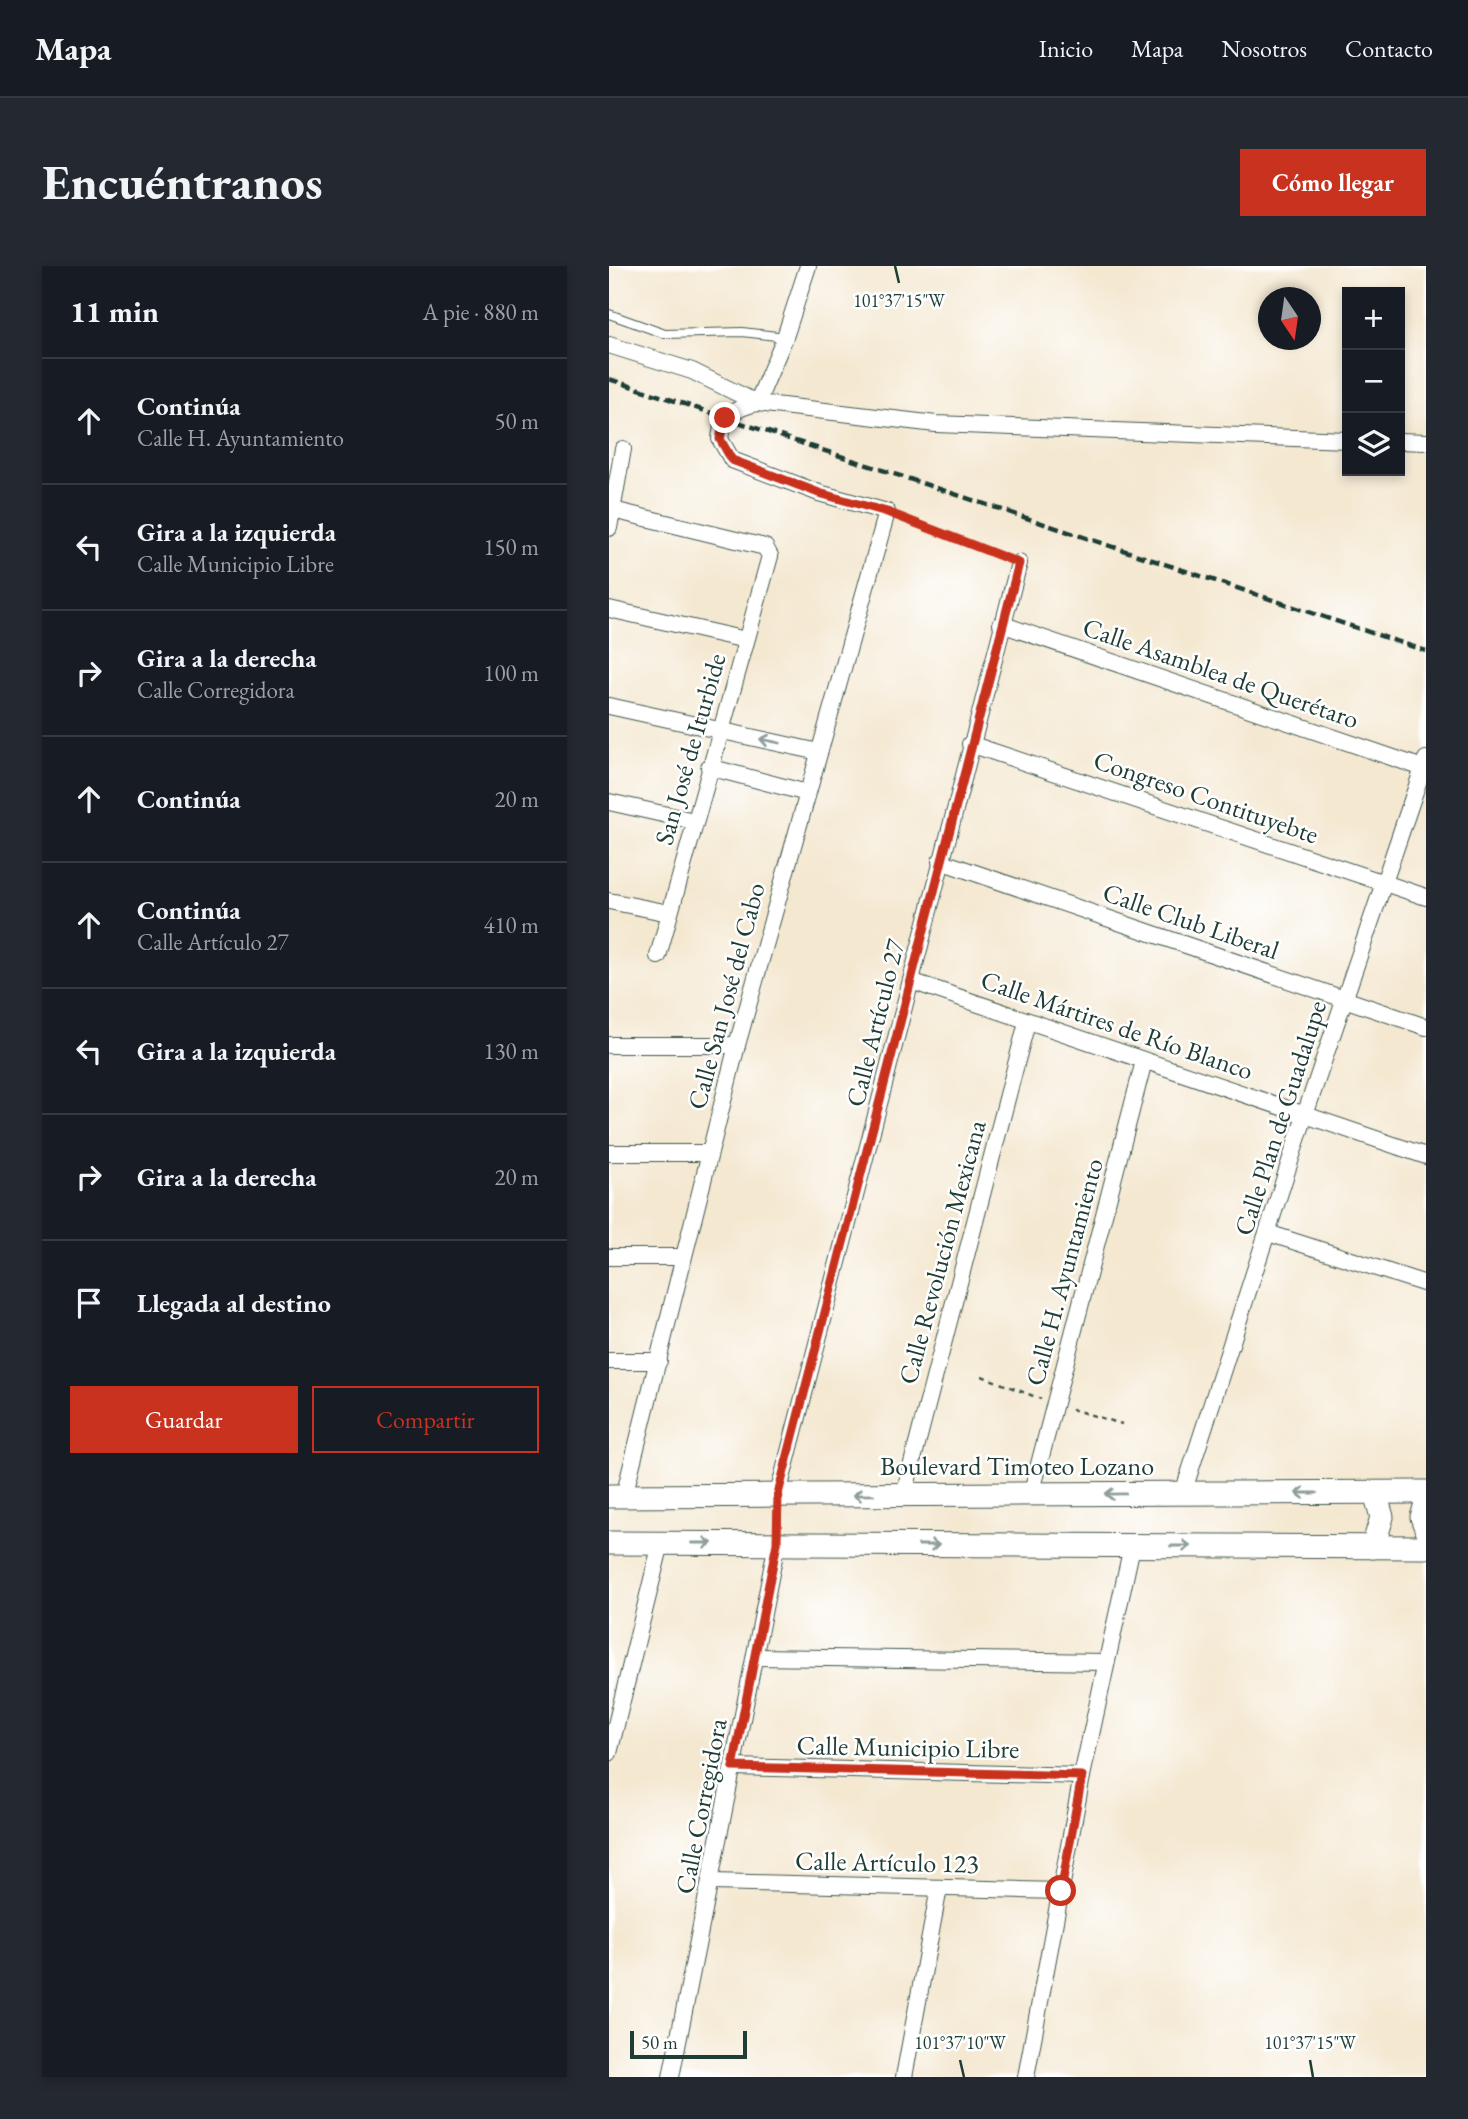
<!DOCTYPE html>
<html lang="es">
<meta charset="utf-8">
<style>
body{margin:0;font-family:"EB Garamond",serif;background:#242831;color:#f1f3f6}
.controls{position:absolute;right:21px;top:21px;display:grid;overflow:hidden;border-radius:0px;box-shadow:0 4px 10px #0003}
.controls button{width:63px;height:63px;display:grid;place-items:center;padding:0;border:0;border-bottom:2px solid #363941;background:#171b24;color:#f1f3f6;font:35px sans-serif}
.compass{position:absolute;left:649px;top:21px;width:63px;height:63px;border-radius:50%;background:#171b24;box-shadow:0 4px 10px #0003;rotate:167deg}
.scale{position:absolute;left:21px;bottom:18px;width:117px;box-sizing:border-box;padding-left:7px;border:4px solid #1f3d34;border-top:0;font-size:19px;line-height:24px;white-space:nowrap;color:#1f3d34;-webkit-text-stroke:5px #fff;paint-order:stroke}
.stop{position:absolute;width:21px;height:21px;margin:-16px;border:5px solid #c8321e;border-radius:50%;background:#fff}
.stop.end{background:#c8321e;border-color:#fff;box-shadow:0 2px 7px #0008}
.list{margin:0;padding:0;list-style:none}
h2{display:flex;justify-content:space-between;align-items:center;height:91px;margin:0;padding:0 28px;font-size:30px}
h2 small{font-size:23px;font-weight:400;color:#9ea1a6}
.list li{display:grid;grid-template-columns:46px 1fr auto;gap:21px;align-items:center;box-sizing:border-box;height:126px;padding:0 28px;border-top:2px solid #363941}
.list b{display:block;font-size:26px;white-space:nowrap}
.list p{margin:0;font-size:23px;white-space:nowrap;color:#9ea1a6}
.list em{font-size:23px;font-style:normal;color:#9ea1a6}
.actions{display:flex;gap:14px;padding:21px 28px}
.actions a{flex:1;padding:16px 0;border:2px solid #c8321e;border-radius:0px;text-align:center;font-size:24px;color:#c8321e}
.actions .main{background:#c8321e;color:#fff}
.icon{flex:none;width:38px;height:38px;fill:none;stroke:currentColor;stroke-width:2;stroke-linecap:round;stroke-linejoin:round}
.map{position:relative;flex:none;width:817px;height:1811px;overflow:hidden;border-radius:0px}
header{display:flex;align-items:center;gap:42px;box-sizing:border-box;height:98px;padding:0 35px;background:#171b24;border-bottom:2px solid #363941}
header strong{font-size:33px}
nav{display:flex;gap:38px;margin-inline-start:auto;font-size:24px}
.intro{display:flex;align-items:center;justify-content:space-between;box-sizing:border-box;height:168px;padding:0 42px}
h1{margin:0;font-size:49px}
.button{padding:18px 32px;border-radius:0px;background:#c8321e;color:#fff;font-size:24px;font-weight:700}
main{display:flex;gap:42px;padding:0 42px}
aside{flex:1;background:#171b24;border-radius:0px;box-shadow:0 4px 10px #0003}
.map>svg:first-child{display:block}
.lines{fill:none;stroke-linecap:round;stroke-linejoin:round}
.service-casing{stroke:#3f574c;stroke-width:10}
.minor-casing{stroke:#3f574c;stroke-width:18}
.secondary-casing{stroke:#3f574c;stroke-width:25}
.path{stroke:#3f574c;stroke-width:2.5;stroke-dasharray:5 5;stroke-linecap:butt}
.service{stroke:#fff;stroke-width:8}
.minor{stroke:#fff;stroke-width:16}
.secondary{stroke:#fff;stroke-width:23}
.rail{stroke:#1f3d34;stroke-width:4.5;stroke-dasharray:10 5;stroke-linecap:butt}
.oneway{stroke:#8f9e9a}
.route{stroke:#c8321e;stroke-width:9}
.ticks{fill:none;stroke:#1f3d34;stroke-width:2.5}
.labels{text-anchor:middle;stroke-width:5;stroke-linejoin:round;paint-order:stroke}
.street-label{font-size:26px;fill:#1f3d34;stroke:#fff}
.ticks-label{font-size:18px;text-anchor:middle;fill:#1f3d34;stroke:#fff;stroke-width:5;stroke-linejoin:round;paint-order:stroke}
</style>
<header>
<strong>Mapa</strong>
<nav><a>Inicio</a><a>Mapa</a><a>Nosotros</a><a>Contacto</a></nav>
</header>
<div class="intro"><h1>Encuéntranos</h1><a class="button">Cómo llegar</a></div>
<main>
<aside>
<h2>11 min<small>A pie · 880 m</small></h2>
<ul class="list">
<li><svg class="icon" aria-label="ahead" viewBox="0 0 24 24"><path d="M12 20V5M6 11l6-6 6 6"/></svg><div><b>Continúa</b><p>Calle H. Ayuntamiento</p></div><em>50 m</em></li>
<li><svg class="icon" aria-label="left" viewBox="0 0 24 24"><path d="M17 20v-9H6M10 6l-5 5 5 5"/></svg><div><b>Gira a la izquierda</b><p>Calle Municipio Libre</p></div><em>150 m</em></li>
<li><svg class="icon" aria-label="right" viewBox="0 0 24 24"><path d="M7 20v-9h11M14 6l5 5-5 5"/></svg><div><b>Gira a la derecha</b><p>Calle Corregidora</p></div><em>100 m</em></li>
<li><svg class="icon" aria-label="ahead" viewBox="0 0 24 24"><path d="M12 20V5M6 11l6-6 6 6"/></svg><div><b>Continúa</b></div><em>20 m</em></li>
<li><svg class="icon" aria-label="ahead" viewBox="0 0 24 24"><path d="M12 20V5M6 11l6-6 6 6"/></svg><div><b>Continúa</b><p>Calle Artículo 27</p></div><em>410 m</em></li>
<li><svg class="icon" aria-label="left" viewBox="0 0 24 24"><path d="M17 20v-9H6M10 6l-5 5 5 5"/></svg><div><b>Gira a la izquierda</b></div><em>130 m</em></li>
<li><svg class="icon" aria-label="right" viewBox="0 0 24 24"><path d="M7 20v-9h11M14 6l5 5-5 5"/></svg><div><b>Gira a la derecha</b></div><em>20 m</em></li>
<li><svg class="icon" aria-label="arrive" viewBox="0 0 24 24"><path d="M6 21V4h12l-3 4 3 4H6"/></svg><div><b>Llegada al destino</b></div></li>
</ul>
<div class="actions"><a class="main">Guardar</a><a>Compartir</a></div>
</aside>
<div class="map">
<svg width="817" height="1811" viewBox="0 0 817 1811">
<rect width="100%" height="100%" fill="#fff"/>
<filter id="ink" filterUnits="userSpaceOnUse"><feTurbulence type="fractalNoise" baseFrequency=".0143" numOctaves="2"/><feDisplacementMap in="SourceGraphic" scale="14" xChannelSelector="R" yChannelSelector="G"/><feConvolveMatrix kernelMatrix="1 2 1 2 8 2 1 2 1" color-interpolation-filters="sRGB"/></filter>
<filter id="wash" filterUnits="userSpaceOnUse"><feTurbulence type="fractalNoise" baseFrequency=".00686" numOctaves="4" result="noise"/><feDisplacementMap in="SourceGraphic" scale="28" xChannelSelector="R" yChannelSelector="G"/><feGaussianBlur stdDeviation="1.57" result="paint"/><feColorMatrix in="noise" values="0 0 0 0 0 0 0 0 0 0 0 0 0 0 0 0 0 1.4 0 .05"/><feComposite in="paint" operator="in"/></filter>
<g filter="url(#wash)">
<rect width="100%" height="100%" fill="#f4e8d1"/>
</g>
<g filter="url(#ink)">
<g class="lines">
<defs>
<polyline id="service" points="0,48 56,68 133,66 176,71"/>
<g id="minor">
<polyline points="0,79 83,105 148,137 176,71 199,0"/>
<polyline points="791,175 817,176"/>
<polyline points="4,244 156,281 161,290 49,690"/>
<polyline points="0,262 14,183"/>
<polyline points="0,343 137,374"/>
<polyline points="392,358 817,503"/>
<polyline points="0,440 210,486"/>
<polyline points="361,478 817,631"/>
<polyline points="100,501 198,527"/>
<polyline points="0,536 85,555"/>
<polyline points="331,595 817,761"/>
<polyline points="0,635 60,647"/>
<polyline points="302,715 817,890"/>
<polyline points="0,779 128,779"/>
<polyline points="0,887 100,887"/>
<polyline points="659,967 817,1018"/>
<polyline points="0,991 73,991"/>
<polyline points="0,1095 50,1095"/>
<polyline points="574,1227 696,849 817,493"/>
<polyline points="169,1228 410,297"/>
<polyline points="295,1228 418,756"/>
<polyline points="422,1229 535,795"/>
<path d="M15,1230L128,779L278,246L210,227L123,194L111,173C113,149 127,142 148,137L327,158L738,174"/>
<polyline points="146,1391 497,1396"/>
<polyline points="0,1487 52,1277"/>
<polyline points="124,1501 473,1510"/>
<polyline points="103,1616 452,1625"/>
<polyline points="62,1811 168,1277"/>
<polyline points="295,1811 330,1622"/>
<polyline points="417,1811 473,1510 523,1280"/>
</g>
<g id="secondary">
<polyline points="0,1230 817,1226"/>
<polyline points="817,1238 813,1251 817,1262"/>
<polyline points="0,1277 817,1281"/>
<polyline points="764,1281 773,1251 766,1227"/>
</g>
</defs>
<use href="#service" class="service-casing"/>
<use href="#minor" class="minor-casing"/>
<use href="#secondary" class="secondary-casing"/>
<g class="path">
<polyline points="292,252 397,293"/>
<polyline points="373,1110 432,1133"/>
<polyline points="462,1143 513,1158"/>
</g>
<use href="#service" class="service"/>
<use href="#minor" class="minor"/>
<use href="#secondary" class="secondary"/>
<polyline class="rail" points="0,113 817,385"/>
</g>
<defs><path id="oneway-shaft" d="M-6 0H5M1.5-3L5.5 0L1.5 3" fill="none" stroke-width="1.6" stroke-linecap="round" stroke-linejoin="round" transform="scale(1.75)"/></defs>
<g class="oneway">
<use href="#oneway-shaft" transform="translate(161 475) rotate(-168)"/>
<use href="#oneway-shaft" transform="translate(697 1227) rotate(180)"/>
<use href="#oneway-shaft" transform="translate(506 1228) rotate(179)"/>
<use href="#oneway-shaft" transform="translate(254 1229) rotate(179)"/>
<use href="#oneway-shaft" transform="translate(93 1277)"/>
<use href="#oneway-shaft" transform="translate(320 1279)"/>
<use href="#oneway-shaft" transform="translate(572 1280)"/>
</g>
</g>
<g class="lines" filter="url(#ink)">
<polyline class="route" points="116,152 111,173 123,194 210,227 278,246 410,297 169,1228 168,1277 124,1501 473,1510 452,1625"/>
</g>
<path class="ticks" d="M286,0L290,17M351,1794L355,1811M701,1794L704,1811"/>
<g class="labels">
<g class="street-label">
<text transform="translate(612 407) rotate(19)" y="9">Calle Asamblea de Querétaro</text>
<text transform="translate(81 483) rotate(-74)" y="9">San José de Iturbide</text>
<text transform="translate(597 531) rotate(19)" y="9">Congreso Contituyebte</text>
<text transform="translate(582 655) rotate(19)" y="9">Calle Club Liberal</text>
<text transform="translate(117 730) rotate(-75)" y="9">Calle San José del Cabo</text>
<text transform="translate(266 757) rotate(-76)" y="9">Calle Artículo 27</text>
<text transform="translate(508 759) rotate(19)" y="9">Calle Mártires de Río Blanco</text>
<text transform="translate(671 852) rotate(-72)" y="9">Calle Plan de Guadalupe</text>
<text transform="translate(333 986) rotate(-75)" y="9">Calle Revolución Mexicana</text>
<text transform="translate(455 1006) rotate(-75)" y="9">Calle H. Ayuntamiento</text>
<text x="408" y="1209">Boulevard Timoteo Lozano</text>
<text transform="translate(299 1481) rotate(1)" y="9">Calle Municipio Libre</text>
<text transform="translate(92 1540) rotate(-79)" y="9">Calle Corregidora</text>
<text transform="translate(278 1596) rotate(1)" y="9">Calle Artículo 123</text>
</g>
</g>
<g class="ticks-label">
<text x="290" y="41">101°37'15"W</text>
<text x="351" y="1783">101°37'10"W</text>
<text x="701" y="1783">101°37'15"W</text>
</g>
</svg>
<div class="controls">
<button>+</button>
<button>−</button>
<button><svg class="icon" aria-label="layers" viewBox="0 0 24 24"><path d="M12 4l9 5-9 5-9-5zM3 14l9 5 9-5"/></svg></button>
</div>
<svg class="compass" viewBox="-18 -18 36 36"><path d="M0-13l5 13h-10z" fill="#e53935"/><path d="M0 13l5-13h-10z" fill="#9ea1a6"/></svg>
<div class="scale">50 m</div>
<div class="stop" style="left:452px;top:1625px"></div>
<div class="stop end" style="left:116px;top:152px"></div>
</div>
</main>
